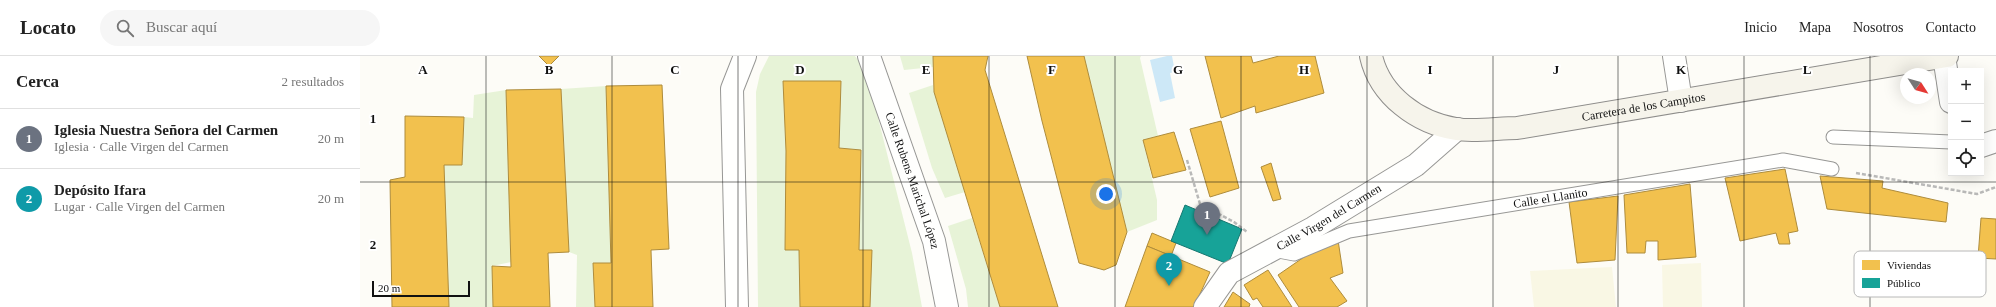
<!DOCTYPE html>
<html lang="es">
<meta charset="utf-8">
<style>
body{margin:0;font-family:Georgia,serif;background:#f6f6f6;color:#222}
.controls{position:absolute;right:12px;top:12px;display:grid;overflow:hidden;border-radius:0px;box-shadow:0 4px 16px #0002}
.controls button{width:36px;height:36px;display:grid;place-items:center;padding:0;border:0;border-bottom:1px solid #e0e0e0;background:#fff;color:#222;font:20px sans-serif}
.compass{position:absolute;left:1540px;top:12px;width:36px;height:36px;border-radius:50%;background:#fff;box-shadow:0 4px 16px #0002;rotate:126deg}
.scale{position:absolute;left:12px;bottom:10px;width:98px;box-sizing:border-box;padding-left:4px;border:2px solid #111;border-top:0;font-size:11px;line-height:14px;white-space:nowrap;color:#111;-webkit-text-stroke:3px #fff;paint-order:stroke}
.you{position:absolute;left:746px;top:138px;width:14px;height:14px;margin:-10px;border:3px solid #fff;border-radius:50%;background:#1a73e8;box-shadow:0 0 0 6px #1a73e833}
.badge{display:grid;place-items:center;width:26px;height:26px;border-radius:50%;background:#db2777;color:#fff;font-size:13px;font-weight:700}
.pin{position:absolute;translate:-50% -33px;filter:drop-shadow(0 1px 2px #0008)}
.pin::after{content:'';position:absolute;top:21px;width:14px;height:12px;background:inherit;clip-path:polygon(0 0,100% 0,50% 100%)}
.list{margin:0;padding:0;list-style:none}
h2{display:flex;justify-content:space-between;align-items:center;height:52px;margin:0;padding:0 16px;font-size:17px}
h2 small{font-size:13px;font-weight:400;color:#767676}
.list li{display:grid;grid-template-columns:26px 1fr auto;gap:12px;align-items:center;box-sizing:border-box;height:60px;padding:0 16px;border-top:1px solid #e0e0e0}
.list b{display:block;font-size:15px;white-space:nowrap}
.list p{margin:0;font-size:13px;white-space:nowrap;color:#767676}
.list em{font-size:13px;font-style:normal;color:#767676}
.icon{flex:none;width:22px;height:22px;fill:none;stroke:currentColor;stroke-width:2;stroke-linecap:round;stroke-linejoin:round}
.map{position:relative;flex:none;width:1636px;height:251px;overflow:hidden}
header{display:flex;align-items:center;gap:24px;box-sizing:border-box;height:56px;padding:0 20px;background:#fff;border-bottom:1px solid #e0e0e0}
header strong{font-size:19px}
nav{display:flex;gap:22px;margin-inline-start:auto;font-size:14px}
.search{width:280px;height:36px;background:#f6f6f6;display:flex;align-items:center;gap:10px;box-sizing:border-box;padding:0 14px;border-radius:22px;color:#767676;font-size:15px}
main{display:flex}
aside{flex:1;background:#fff}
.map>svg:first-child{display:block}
.farmland{fill:#f9f7e4}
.green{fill:#e7f3d7}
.water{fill:#cde8f7}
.homes{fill:#f2c14e;stroke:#ae8c3c}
.public{fill:#17a398;stroke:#157770}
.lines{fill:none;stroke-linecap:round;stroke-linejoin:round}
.service-casing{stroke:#979795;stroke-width:15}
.minor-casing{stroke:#979795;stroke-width:24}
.secondary-casing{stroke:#8e8d8b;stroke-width:24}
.path{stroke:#b9b9b8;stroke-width:2.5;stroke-dasharray:4 2;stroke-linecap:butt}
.service{stroke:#fffffe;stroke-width:13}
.minor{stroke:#fffffe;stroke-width:22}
.secondary{stroke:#f6f4eb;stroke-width:22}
.grid{fill:none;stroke:#111;stroke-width:1;stroke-opacity:0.55}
.labels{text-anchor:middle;stroke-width:4;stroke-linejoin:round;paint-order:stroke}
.street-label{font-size:12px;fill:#111;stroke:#fff}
.key{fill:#fff;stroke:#b8b8b8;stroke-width:1}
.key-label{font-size:11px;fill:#111}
.grid-label{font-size:13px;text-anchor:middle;font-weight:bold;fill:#111;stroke:#fff;stroke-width:4;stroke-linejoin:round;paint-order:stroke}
</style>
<header>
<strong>Locato</strong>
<div class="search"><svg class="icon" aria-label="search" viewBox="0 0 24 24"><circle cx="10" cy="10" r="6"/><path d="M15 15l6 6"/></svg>Buscar aquí</div>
<nav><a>Inicio</a><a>Mapa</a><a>Nosotros</a><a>Contacto</a></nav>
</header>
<main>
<aside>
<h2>Cerca<small>2 resultados</small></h2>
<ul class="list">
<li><span class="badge" style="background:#6b7280">1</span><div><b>Iglesia Nuestra Señora del Carmen</b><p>Iglesia · Calle Virgen del Carmen</p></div><em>20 m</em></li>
<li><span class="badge" style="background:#0f9aa8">2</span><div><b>Depósito Ifara</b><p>Lugar · Calle Virgen del Carmen</p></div><em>20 m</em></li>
</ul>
</aside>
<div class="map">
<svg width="1636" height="251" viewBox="0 0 1636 251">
<rect width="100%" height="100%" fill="#fdfcf7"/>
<g class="farmland">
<polygon points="1341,207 1342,251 1303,251 1302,209"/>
<polygon points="1252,211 1256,251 1174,251 1170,215"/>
</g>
<g class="green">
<polygon points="409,0 495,0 501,8 510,30 552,197 562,251 510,251 499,194 501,94 479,92 480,25 423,25 426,95 425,193 439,194 440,251 398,251 396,36 400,18"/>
<polygon points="540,0 573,0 573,11 544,14"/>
<polygon points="724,0 781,0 780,2 798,80 783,84 797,144 797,164 767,176"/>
<polygon points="573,29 574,36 605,136 585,142 572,112 549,37"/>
<polygon points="246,30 251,207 233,207 235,251 216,251 217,199 209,196 201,33"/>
<polygon points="146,34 151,206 132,210 133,251 89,251 84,109 102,109 104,61 113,62 114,39"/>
<polygon points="612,162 640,251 608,251 606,233 588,170"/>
</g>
<polygon class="water" points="807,0 812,0 815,16 810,17 815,42 800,46 790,4"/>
<g class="homes">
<polygon points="179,0 199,0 189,10"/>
<polygon points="573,0 628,0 625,14 698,251 640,251 574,36"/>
<polygon points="667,0 724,0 767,176 756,209 744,214 719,207 682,65"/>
<polygon points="845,0 891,0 893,7 919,0 955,0 964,37 896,57 895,50 861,62"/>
<polygon points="423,25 481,25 479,92 501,94 499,194 512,194 510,251 440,251 439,194 425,194 426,95"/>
<polygon points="302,29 309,193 291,194 293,251 235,251 233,207 251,207 246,30"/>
<polygon points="201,33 209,196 188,197 190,251 133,251 132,210 151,211 146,34"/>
<polygon points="45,60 104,61 102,109 84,109 89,251 32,251 30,124 45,121"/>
<polygon points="861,65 879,132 850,141 830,73"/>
<polygon points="814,76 826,114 793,122 783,84"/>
<polygon points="911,107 921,143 913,145 901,111"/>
<polygon points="1425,113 1438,175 1428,177 1430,188 1419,188 1416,177 1380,185 1365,122"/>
<polygon points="1460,120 1523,125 1522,132 1588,147 1586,166 1467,153"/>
<polygon points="1330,128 1336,201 1298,204 1298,185 1286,185 1285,197 1267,197 1264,139"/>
<polygon points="1258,140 1255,204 1217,207 1209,146"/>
<polygon points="1621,162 1636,163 1636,203 1618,202"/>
<polygon points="792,177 816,187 811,200 787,190"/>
<polygon points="978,184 983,217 970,222 987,245 977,251 939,251 918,219 947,199"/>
<polygon points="787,190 850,216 834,251 765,251"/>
<polygon points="908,214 932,251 903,251 897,242 893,244 884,229"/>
<polygon points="873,236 890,248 889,251 864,251"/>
</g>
<polygon class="public" points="825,149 882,173 868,208 811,185"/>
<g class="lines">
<defs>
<g id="service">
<polyline points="1473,81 1591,86"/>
<path id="s1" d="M913,194L934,198L989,175L1423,104L1472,113"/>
</g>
<g id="minor">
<path id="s2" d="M509,0L574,185L587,251"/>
<polyline points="1314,0 1321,45"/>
<polyline points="1584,0 1591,46"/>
<polyline points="1621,90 1636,85"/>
<polyline points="377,251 372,33 385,0"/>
<path id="s3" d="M845,251L869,217L953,172L1056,109L1097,73"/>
</g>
<g id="secondary">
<path id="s4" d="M1011,0C1020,40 1058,67 1096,73C1114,76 1139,72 1157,72L1587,0"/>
</g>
</defs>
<use href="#service" class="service-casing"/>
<use href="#minor" class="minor-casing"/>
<use href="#secondary" class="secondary-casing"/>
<g class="path">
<polyline points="827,104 840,148 874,166 887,176"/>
<polyline points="1496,117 1617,138 1636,131"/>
</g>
<use href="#service" class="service"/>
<use href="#minor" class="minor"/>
<use href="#secondary" class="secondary"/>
</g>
<path class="grid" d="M126,0V251M252,0V251M378,0V251M503,0V251M629,0V251M755,0V251M881,0V251M1007,0V251M1133,0V251M1258,0V251M1384,0V251M1510,0V251M0,126H1636"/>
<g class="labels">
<g class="street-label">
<text dy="4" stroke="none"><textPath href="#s4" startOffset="308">Carretera de los Campitos</textPath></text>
<text dy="4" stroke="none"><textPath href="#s2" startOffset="132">Calle Rubens Marichal López</textPath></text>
<text dy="4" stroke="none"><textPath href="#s1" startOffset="285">Calle el Llanito</textPath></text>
<text dy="4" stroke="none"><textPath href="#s3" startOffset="156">Calle Virgen del Carmen</textPath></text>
</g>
</g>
<rect x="1494" y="195" width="132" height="46" rx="6" class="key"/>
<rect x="1502" y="204" width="18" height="10" fill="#f2c14e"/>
<rect x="1502" y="222" width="18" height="10" fill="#17a398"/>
<g class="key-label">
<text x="1527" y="213">Viviendas</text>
<text x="1527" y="231">Público</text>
</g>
<g class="grid-label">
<text x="63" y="18">A</text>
<text x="189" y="18">B</text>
<text x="315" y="18">C</text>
<text x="440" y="18">D</text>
<text x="566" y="18">E</text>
<text x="692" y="18">F</text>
<text x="818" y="18">G</text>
<text x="944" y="18">H</text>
<text x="1070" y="18">I</text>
<text x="1196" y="18">J</text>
<text x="1321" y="18">K</text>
<text x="1447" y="18">L</text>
<text x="13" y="67">1</text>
<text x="13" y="193">2</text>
</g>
</svg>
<div class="controls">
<button>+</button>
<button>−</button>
<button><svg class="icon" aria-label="locate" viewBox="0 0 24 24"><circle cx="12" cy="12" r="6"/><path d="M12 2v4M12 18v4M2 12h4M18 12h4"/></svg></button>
</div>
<svg class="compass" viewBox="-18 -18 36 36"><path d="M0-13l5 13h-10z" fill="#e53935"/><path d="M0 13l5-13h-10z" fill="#767676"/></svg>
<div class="scale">20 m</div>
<div class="you"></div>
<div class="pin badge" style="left:847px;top:179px;background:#6b7280">1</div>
<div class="pin badge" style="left:809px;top:230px;background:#0f9aa8">2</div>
</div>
</main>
